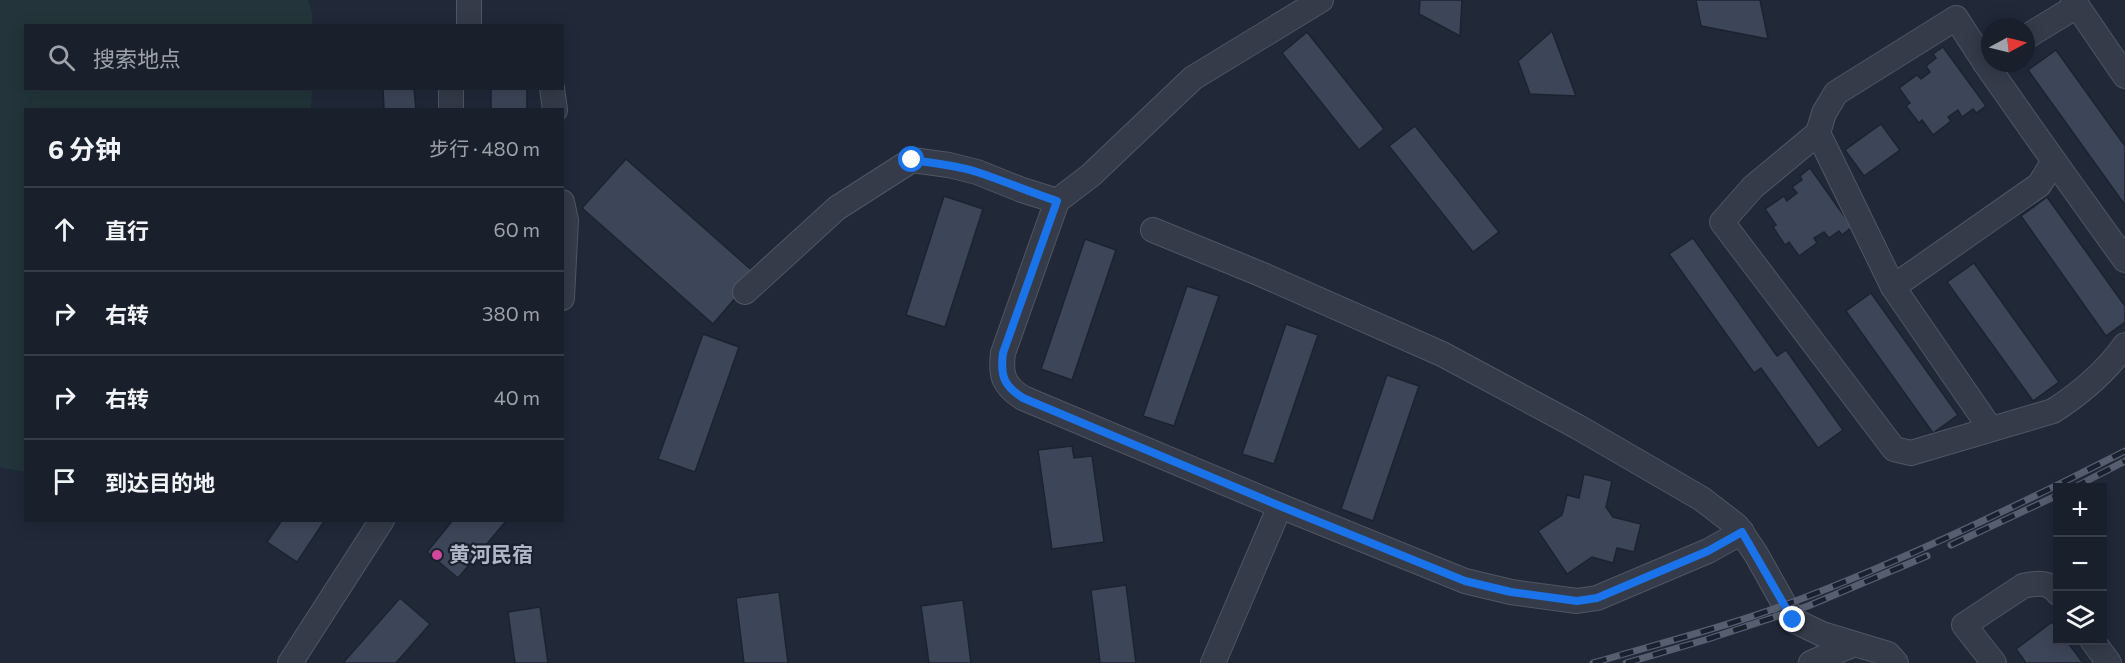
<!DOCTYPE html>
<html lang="zh">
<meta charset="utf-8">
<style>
body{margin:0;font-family:Commissioner,"Noto Sans SC",sans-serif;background:#262c37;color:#f1f3f6}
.controls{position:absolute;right:18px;bottom:18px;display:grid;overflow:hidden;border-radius:0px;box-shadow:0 3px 15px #0003}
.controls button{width:54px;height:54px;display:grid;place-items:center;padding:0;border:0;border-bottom:2px solid #373d47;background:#191f2b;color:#f1f3f6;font:30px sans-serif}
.compass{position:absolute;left:1981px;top:18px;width:54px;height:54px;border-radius:50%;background:#191f2b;box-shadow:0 3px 15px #0003;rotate:83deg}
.stop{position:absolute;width:18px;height:18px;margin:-14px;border:4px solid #1a73e8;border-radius:50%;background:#fff}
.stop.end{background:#1a73e8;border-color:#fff;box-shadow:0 2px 6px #0008}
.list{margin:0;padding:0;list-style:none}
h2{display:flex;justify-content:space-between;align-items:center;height:78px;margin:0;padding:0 24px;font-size:26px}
h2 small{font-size:20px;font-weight:400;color:#9fa2a9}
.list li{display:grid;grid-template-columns:39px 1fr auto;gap:18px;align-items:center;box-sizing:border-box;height:84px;padding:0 24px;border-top:2px solid #373d47}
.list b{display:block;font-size:22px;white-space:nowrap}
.list em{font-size:20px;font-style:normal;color:#9fa2a9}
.icon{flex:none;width:33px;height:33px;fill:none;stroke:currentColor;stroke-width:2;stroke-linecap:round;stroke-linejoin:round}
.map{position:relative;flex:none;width:2125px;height:663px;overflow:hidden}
.search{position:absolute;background:#191f2b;box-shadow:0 3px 15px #0003;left:24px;top:24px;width:540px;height:66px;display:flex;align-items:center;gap:15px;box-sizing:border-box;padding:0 21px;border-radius:0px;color:#9fa2a9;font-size:22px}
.panel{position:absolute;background:#191f2b;box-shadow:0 3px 15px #0003;left:24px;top:108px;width:540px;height:414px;border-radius:0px}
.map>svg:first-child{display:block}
.green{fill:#23353a}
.building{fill:#3d4659;stroke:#1c2230;stroke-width:1.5}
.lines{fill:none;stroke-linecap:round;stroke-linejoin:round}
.minor-casing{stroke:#505664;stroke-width:26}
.minor{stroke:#353b49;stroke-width:24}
.rail-casing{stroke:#575e70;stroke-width:7}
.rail{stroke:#1a202e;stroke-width:4.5;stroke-dasharray:14;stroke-linecap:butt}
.route{stroke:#1a73e8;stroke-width:8}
.hotel-dot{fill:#d1479c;stroke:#1a202e;stroke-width:2}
.labels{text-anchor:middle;stroke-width:4.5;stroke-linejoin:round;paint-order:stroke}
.poi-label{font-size:21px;font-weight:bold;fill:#b0b6c6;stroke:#1a202e;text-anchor:start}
</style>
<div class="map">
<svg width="2125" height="663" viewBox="0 0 2125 663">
<rect width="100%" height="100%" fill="#212939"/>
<polygon class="green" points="0,0 308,0 312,13 312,26 26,26 26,88 312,89 311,109 26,110 25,472 0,467"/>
<g class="building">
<polygon points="1420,0 1462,0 1460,36 1419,14"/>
<polygon points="1696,0 1760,0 1768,39 1701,26"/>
<polygon points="1552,31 1576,96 1530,94 1518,61"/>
<polygon points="1307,32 1384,129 1359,150 1282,53"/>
<polygon points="1943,47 1986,106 1976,113 1973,109 1962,117 1958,110 1948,117 1951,121 1933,135 1922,120 1919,123 1906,106 1910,103 1899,88 1917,75 1921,79 1930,72 1926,66 1936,58 1933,54"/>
<polygon points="2056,50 2125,146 2125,205 2028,70"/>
<polygon points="383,88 414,88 416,110 384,110"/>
<rect x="491" y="88" width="36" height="22"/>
<polygon points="1881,124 1900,150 1864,176 1845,150"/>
<polygon points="1415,126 1499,232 1473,252 1389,146"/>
<polygon points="626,159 756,274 713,324 582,208"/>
<polygon points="1810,168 1852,227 1842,235 1839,231 1829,238 1824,232 1814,238 1817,243 1799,256 1789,242 1785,245 1773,227 1776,225 1765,209 1784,196 1787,201 1797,193 1792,187 1802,180 1800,176"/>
<polygon points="944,196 983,209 945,327 906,315"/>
<polygon points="2047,197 2125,306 2125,322 2106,336 2021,216"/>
<polygon points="1693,238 1777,356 1786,350 1843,430 1818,448 1761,368 1754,373 1669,254"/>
<polygon points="1085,239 1116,250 1072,380 1041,369"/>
<polygon points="1974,263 2059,382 2033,401 1947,282"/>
<polygon points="1187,286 1219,296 1174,426 1143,416"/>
<polygon points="1871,293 1958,415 1933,433 1846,311"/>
<polygon points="1286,324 1318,335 1274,464 1242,454"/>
<polygon points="703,334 739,347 695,472 658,459"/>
<polygon points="1387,375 1419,386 1373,521 1341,509"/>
<polygon points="1072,446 1074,458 1092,456 1104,542 1052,549 1038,450"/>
<polygon points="1584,474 1612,481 1606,507 1613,517 1641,524 1634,552 1617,548 1613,563 1592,557 1567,574 1538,531 1562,515 1567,495 1579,498"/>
<polygon points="282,520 325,520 297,562 267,542"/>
<polygon points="453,520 507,520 458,578 427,552"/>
<polygon points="1126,585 1136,663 1100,663 1091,590"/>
<polygon points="779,592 788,663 744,663 736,598"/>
<polygon points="400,598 430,624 396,663 343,663"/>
<polygon points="963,600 971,663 929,663 921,606"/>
<polygon points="540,607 548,663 515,663 508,612"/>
<polygon points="2052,622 2058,630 2058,640 2066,640 2083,663 2026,663 2016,649"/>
</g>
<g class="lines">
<defs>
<g id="minor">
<polyline points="469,0 469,26"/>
<polyline points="2073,0 2125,76"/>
<polyline points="2026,37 2077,6"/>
<polyline points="1985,63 1956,18 1836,93 1824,113 1818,133 1893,287 1990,428"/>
<polyline points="451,88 451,110"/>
<polyline points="552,88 555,110"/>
<path d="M1818,133L1753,187L1722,222L1894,449L1911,453L2053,411C2081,393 2105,373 2125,345"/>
<polyline points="2054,161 2125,260"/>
<path d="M1057,201L1003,353C1000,376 1004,386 1023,398L1280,506L1465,581L1511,592L1577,601L1597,598L1708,551L1742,532"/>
<polyline points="562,202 566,220 562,298"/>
<polyline points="1153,230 1263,275 1442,354 1578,427 1702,499 1737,526 1756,554 1793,620 1822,634 1888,654 1896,663"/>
<polyline points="1893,287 2039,185 2054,161 1985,63 1990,60"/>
<polyline points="745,292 837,208 912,160 949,165 977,172 1022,190 1057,201 1091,175 1193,78 1321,0"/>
<polyline points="2092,640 2109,663"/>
<polyline points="290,663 382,520"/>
<polyline points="1213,663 1280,506"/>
<polyline points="1811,663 1854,644"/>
<path d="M1994,663L1964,625L2023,586C2036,583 2049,581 2058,593"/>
</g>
</defs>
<use href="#minor" class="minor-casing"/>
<use href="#minor" class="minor"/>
<defs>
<g id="rail">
<polyline points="2073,488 2125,461"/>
<polyline points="1951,545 2058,495"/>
<path d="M1593,663C1664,642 1737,624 1806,597C1915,555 2021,504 2125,451"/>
<polyline points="1626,663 1708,639 1808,606 1927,556"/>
</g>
</defs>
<use href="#rail" class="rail-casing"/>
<use href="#rail" class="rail"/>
</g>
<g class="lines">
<path class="route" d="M912,160C934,163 956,165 977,172C1004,181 1030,192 1057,201L1003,353C1000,376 1004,386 1023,398L1280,506L1465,581L1511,592L1577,601L1597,598L1708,551L1742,532L1793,620"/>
</g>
<circle class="hotel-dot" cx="437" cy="555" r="6"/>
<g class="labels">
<g class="poi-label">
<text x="449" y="562">黄河民宿</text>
</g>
</g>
</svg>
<div class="controls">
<button>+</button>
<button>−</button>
<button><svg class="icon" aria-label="layers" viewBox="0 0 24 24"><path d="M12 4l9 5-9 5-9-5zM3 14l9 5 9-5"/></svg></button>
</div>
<svg class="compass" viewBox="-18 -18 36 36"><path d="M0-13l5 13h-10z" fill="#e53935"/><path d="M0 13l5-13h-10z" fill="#9fa2a9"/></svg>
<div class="stop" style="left:912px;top:160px"></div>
<div class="stop end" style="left:1793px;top:620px"></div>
<div class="search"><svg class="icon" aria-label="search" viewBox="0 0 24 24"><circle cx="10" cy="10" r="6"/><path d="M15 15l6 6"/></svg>搜索地点</div>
<section class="panel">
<h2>6 分钟<small>步行 · 480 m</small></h2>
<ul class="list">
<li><svg class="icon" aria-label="ahead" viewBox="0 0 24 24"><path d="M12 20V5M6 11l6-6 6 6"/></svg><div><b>直行</b></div><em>60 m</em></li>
<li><svg class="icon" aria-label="right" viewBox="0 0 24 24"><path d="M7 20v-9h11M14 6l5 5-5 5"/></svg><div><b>右转</b></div><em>380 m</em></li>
<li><svg class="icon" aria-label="right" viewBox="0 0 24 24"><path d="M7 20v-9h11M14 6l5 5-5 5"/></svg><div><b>右转</b></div><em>40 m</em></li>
<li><svg class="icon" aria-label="arrive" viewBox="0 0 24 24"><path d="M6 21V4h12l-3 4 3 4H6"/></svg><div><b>到达目的地</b></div></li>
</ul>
</section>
</div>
